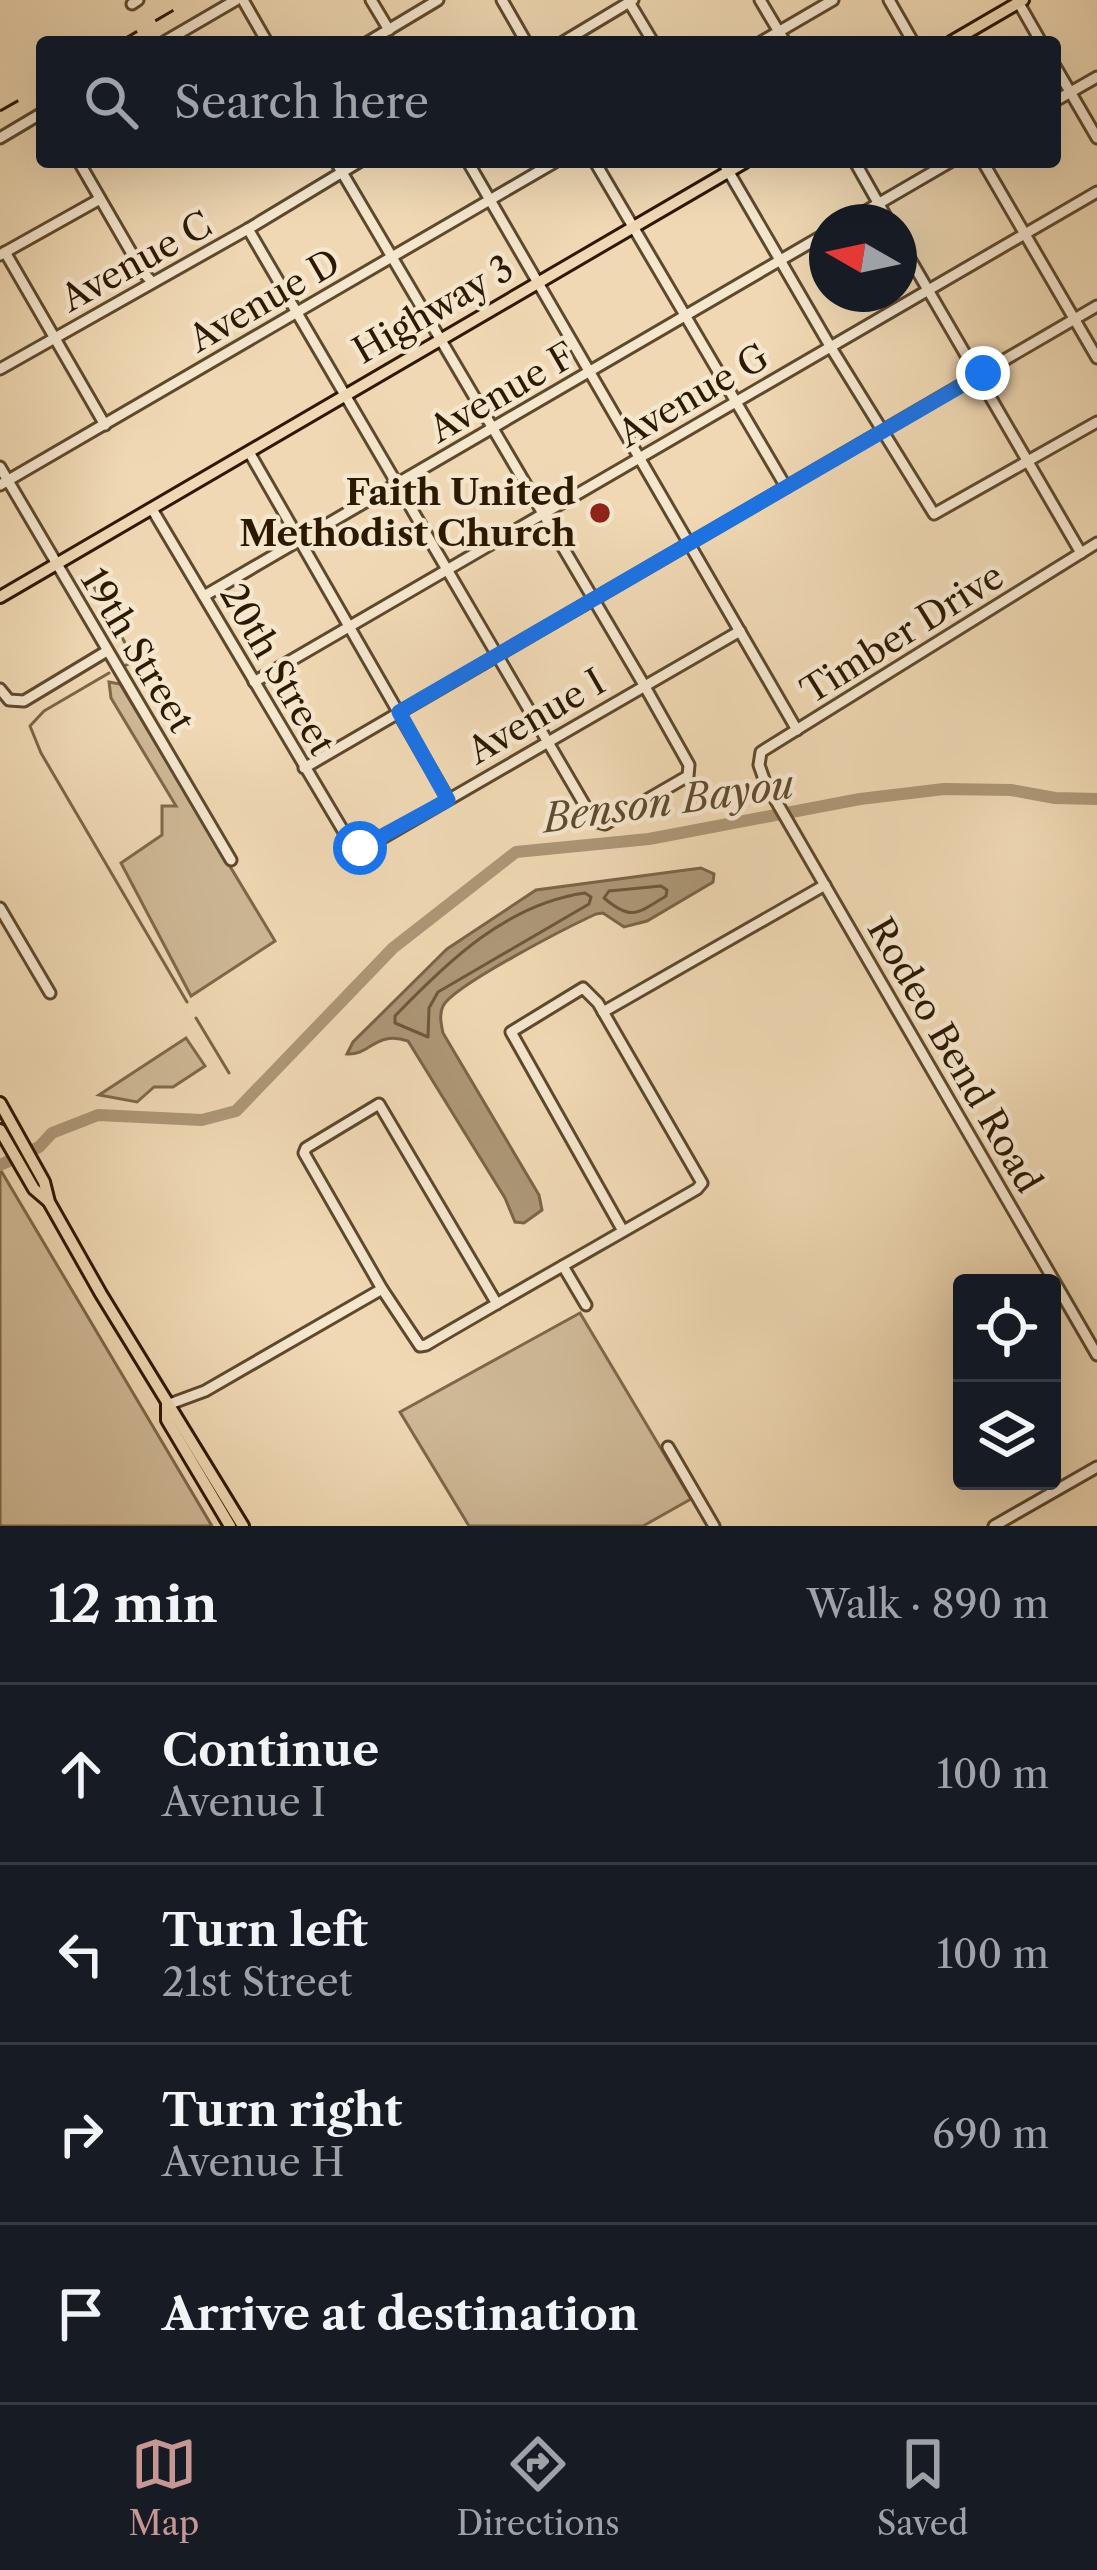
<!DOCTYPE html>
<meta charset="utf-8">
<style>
body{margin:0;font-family:"Libre Caslon Text",serif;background:#20242c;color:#f1f3f6}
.controls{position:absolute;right:36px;bottom:36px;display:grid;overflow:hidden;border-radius:12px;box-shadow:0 12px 48px #0002}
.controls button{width:108px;height:108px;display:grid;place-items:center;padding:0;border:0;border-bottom:3px solid #363941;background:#171b24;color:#f1f3f6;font:60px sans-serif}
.compass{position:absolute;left:809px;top:204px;width:108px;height:108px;border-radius:50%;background:#171b24;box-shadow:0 12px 48px #0002;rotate:279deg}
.stop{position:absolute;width:36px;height:36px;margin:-27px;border:9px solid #1a73e8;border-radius:50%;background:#fff}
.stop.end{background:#1a73e8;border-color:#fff;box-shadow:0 3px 12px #0008}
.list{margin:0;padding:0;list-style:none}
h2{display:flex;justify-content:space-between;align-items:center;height:156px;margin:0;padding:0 48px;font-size:51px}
h2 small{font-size:39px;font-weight:400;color:#9ea1a6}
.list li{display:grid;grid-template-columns:78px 1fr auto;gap:36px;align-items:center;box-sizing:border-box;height:180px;padding:0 48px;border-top:3px solid #363941}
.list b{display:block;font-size:45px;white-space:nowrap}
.list p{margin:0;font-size:39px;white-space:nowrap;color:#9ea1a6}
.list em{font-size:39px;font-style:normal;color:#9ea1a6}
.icon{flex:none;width:66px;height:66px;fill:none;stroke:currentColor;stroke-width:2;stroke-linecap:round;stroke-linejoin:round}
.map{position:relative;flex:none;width:1097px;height:1526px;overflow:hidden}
.search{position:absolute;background:#171b24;box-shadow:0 12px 48px #0002;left:36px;right:36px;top:36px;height:132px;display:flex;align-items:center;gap:30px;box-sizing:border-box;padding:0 42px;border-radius:12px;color:#9ea1a6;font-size:45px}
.sheet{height:876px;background:#171b24}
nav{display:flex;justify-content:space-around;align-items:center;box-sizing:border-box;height:168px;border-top:3px solid #363941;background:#171b24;font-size:33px;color:#9ea1a6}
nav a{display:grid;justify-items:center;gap:6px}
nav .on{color:#c59692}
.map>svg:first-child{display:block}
.green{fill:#ceb895;stroke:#7e684a;stroke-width:3}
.water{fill:#ad9776;stroke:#7a6547;stroke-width:3}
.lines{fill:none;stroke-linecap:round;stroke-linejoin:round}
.shore{stroke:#6d583b;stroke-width:3}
.stream{stroke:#7a6547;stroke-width:3}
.river{stroke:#ad9776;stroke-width:12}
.minor-casing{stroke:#5e492d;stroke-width:15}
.major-casing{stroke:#2d1900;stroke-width:16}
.minor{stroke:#f5e6ce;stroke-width:9}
.major{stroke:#efd8b3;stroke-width:10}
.rail{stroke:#2d1900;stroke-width:3;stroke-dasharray:21 21;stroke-linecap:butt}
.route{stroke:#1a73e8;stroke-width:15}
.poi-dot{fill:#8f2418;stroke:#f5e6ce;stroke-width:4.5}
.labels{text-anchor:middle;stroke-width:9;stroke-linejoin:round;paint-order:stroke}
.street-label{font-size:36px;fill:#2d1900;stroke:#f5e6ce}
.poi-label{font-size:36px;font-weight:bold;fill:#2d1900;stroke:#f5e6ce;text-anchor:end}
.water-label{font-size:39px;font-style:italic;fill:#604b2f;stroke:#f5e6ce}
</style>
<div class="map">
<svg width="1097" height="1526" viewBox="0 0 1097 1526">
<rect width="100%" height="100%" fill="#efd8b3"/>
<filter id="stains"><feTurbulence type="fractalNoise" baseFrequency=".00167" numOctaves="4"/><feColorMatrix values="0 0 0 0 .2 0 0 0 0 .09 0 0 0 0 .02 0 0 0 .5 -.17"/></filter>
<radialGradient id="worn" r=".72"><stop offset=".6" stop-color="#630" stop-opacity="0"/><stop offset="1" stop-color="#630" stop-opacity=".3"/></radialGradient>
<g class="green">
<polygon points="109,682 120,684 275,941 191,996 121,863 162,835 162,806 176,806 111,698"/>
<polygon points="186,1038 205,1066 173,1087 154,1087 137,1102 99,1095"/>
<polygon points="0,1169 212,1526 0,1526"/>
<polygon points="580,1313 691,1499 643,1526 469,1526 400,1412"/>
</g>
<path class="water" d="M701,868L714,874L713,882L647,921L624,927L603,913L596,914C570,926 454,985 443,1006C439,1014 441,1024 443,1033L539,1195L542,1210L524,1223L515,1222L505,1198L408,1041C375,1030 370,1056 347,1054L353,1042L447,949L536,890Z"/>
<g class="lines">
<g class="shore">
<path d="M661,886L667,890L666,896C637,914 631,921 604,898L609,891Z"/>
<path d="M585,893L591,897L589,904L438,992L429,1008L428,1037L395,1023V1016C448,961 507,904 585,893Z"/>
</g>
<g class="stream">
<polyline points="89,578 129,650 133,662 126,665"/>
<polyline points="109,673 44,711 30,726 41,753 187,1002"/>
<polyline points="196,1018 229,1073"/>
<polyline points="253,1090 255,1092"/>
</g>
<polyline class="river" points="0,1165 39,1147 52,1133 98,1115 202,1120 236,1111 393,948 516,852 649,839 860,799 944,789 1011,790 1055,798 1097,799"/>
<defs>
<g id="minor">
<polyline points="243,0 267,42"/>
<polyline points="371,0 389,30"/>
<polyline points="502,0 526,42"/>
<polyline points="760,0 785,42"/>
<polyline points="889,0 913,42"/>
<polyline points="1017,0 1041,42"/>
<polyline points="629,2 653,42"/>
<polyline points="132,4 138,0"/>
<polyline points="164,42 236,0"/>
<polyline points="368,42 438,0"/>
<polyline points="563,42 633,0"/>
<polyline points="761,42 833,0"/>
<polyline points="1055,66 1097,138"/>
<polyline points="1055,101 1097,77"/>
<polyline points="0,138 42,113"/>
<polyline points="79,162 142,271 152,282"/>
<polyline points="468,162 797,730"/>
<polyline points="595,162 786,487"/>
<polyline points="723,162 830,346 934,514 1097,422"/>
<polyline points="855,162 889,222"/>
<polyline points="983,162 1097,358"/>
<polyline points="847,222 950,162"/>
<polyline points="248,229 594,821 605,824 688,776 689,765 644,685 336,162"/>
<polyline points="899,240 1081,553"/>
<polyline points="5,252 105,425"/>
<polyline points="0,255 100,199"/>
<polyline points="0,369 248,229 359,162"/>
<polyline points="249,452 448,799"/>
<polyline points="0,467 231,860"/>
<polyline points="0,485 555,162"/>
<polyline points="152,509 354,849 372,844 740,631"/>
<polyline points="1097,543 761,752 759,765 765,782 1097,1355"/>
<polyline points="204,596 827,233"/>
<polyline points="254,682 1097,192"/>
<polyline points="0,689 9,700 24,701 107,651"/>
<polyline points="304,768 1097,306"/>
<polyline points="0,908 50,993"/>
<polyline points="603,1012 825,885"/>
<polyline points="563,1266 586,1305"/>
<path d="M497,1304L379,1104L306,1148L304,1153L382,1289L420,1346L426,1345C516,1292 607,1241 697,1189L702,1183L598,1003L583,988L511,1032L623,1231"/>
<polyline points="167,1405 205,1391 382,1289"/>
<polyline points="668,1447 714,1526"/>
<polyline points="994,1526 1097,1467"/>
</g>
<g id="major">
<polyline points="951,42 1023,0"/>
<polyline points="0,597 745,162"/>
<polyline points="0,1103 44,1182 49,1202 101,1294 243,1526"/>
<polyline points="0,1130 34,1189 48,1201"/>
<polyline points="167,1405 167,1420 230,1526"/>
</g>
</defs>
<use href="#minor" class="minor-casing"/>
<use href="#major" class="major-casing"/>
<use href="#minor" class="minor"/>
<use href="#major" class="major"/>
<g class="rail">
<polyline points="119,42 191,0"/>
<polyline points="0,111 42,87"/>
</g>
</g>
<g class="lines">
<polyline class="route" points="360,848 448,800 399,712 983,373"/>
</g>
<circle class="poi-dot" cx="600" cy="513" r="12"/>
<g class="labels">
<g class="street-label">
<text transform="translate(136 261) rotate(-29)" y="13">Avenue C</text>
<text transform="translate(264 300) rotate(-30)" y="13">Avenue D</text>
<text transform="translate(433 309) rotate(-30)" y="13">Highway 3</text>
<text transform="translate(502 392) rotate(-30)" y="13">Avenue F</text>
<text transform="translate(693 395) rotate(-30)" y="13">Avenue G</text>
<text transform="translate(902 633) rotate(-32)" y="13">Timber Drive</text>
<text transform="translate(138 650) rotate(59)" y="13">19th Street</text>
<text transform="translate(278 669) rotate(60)" y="13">20th Street</text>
<text transform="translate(536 716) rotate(-30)" y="13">Avenue I</text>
<text transform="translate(955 1055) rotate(60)" y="13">Rodeo Bend Road</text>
</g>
<g class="poi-label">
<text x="576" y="505">Faith United<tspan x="576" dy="41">Methodist Church</tspan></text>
</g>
<g class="water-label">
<text transform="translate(668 801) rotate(-8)" y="14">Benson Bayou</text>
</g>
</g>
<rect width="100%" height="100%" filter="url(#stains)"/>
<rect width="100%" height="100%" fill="url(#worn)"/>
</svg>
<div class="controls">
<button><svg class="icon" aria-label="locate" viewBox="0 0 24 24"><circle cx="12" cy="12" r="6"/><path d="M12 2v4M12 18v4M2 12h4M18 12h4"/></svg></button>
<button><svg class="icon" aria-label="layers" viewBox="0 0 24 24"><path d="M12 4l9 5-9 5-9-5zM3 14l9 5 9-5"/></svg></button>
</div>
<svg class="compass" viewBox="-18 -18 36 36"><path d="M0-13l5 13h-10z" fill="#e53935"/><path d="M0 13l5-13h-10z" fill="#9ea1a6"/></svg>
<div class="stop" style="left:360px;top:848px"></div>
<div class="stop end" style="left:983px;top:373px"></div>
<div class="search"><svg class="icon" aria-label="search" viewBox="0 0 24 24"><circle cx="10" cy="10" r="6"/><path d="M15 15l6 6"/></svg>Search here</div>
</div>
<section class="sheet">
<h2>12 min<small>Walk · 890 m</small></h2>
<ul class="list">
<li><svg class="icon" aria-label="ahead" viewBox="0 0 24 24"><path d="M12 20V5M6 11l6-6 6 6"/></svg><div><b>Continue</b><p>Avenue I</p></div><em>100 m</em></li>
<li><svg class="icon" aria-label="left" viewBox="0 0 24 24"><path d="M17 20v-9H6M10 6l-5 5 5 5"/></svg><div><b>Turn left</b><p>21st Street</p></div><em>100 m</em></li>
<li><svg class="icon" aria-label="right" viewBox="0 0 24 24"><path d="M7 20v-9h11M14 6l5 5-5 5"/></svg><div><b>Turn right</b><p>Avenue H</p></div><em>690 m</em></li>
<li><svg class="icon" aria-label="arrive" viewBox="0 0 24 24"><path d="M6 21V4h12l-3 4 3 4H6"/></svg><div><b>Arrive at destination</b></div></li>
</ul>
</section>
<nav>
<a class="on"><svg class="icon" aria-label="map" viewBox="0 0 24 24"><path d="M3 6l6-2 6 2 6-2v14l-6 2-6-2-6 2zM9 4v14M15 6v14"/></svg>Map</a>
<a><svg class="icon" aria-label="directions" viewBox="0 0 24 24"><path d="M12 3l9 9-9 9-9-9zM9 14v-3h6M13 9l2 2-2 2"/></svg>Directions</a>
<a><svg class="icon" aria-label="saved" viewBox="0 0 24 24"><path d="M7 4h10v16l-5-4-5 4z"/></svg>Saved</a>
</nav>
